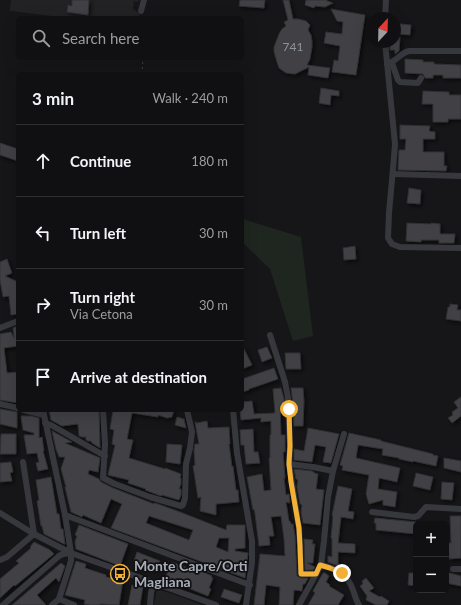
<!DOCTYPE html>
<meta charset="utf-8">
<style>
body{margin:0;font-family:Lato,sans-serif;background:#1e1e20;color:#f1f3f6}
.controls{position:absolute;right:12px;bottom:12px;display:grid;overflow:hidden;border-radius:6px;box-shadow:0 4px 16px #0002}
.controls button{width:36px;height:36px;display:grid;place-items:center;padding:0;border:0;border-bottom:1px solid #303032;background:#101012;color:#f1f3f6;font:20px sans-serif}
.compass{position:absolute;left:365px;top:12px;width:36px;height:36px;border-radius:50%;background:#101012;box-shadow:0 4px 16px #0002;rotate:22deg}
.stop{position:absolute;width:12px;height:12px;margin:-9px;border:3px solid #f2b134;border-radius:50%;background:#fff}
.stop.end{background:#f2b134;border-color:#fff;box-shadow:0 1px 4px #0008}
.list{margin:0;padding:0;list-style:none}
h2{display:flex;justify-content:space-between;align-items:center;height:52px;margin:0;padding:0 16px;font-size:17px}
h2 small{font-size:13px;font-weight:400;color:#9c9d9f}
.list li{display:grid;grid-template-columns:26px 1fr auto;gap:12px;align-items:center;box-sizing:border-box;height:72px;padding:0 16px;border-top:1px solid #303032}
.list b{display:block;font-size:15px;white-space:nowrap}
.list p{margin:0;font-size:13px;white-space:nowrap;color:#9c9d9f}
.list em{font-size:13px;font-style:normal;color:#9c9d9f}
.icon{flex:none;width:22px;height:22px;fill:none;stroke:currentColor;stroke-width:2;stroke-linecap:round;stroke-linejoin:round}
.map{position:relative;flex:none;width:461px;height:605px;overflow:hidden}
.search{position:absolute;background:#101012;box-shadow:0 4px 16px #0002;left:16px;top:16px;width:228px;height:44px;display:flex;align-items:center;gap:10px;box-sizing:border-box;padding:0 14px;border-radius:6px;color:#9c9d9f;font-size:15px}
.panel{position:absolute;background:#101012;box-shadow:0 4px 16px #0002;left:16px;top:72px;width:228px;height:340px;border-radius:6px}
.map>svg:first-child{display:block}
.built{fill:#222225}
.green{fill:#1e261f}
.building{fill:#404145;stroke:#303034;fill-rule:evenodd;filter:url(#shadow)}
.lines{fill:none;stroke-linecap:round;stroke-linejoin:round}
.path{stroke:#3d3f44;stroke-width:1;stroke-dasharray:2 3;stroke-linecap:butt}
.minor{stroke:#37383d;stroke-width:6}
.route{stroke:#f2b134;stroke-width:5}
.labels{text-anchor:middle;stroke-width:3.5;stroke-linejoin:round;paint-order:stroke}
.number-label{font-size:12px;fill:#8e929b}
.poi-label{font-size:14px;font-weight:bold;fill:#a8adb8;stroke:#111113;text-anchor:start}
</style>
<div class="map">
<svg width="461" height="605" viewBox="0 0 461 605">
<defs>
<filter id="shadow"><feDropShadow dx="2" dy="2" stdDeviation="2" flood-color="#0009"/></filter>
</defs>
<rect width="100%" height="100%" fill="#161618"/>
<g class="built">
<polygon points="11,0 139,0 138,2 134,1 133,9 140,14 138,18 57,18 53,16 10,11"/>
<polygon points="157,589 181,597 202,605 154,605"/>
</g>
<polygon class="green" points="242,209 243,209 243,219 301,237 313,336 293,341 270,269 242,242"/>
<g class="building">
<polygon points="72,0 89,0 88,15 67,12 68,5 72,6"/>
<polygon points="240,0 265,0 264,8 239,6"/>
<polygon points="283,0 289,0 293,19 298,19 306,21 310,25 308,30 311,35 312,41 312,47 310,59 307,65 330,68 328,78 308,75 309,67 295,74 286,73 279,68 276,59 274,52 274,47 279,34 282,29 286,26 284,22 288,20"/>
<polygon points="306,0 327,0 327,1 333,3 325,7 315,6 314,8 305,5"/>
<polygon points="331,9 365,15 356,75 332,72 334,60 338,61 340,46 324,43 326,32 342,34 343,22 337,21"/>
<polygon points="400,24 411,25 410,35 399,34"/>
<polygon points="395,37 400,37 399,51 395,54 395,50 390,50 390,43 393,43 393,42 395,42"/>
<polygon points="405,59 423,60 423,62 434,62 434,64 461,65 461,78 443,78 443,75 433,75 433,78 425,78 423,74 405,73"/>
<polygon points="321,88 339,91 339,96 331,95 330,105 319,103"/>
<polygon points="423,91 449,92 449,95 461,95 461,119 448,119 448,122 433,122 433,104 422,104"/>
<polygon points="400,125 430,126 429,131 435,132 435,139 423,139 423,152 444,152 444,166 447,166 446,171 398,170 399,150 405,150 406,139 400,139"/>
<polygon points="0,143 18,149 18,161 0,155"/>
<polygon points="409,188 421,190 420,204 407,203"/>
<polygon points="407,223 431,224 431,223 440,224 440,234 455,234 454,243 439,243 439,240 421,240 421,242 406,241"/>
<polygon points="355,246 356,259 344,260 343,248"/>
<polygon points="7,259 12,273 5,276 18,282 18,314 11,315 9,296 3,297 0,280 0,262"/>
<polygon points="450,304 458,305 457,310 461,310 461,321 446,319 448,307 450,307"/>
<polygon points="18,326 18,346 4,348 7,373 18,372 18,403 0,400 0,334 11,332 14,338 13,328"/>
<polygon points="242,345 252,365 242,369"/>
<polygon points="267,347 272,358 262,362 258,350"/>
<polygon points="285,353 300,353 301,369 286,369"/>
<polygon points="274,368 278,379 249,389 249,390 242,392 242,379"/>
<polygon points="281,388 284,399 284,405 280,405 281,435 285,435 285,452 283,452 285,478 284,478 286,495 289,494 290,503 286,502 289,521 290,521 291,524 293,524 295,536 297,576 301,578 308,578 305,584 303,584 302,591 294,590 293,605 279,605 280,587 266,585 264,605 254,605 260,554 285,556 284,539 281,516 271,517 274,536 269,536 270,545 259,546 255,514 254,509 253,510 247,477 262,474 264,491 271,490 269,458 270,458 270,435 271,435 271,421 261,422 261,418 241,420 240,410 242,410 242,402 252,401 254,414 275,413 273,389"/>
<polygon points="291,388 303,388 304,401 303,426 294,426 293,404"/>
<polygon points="461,397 461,416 452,423 448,418 453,415 452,412 458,408 454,402"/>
<polygon points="0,409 17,412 17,428 0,424"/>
<polygon points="49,410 99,410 100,448 92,443 91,441 88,441 86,440 86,437 82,437 79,436 78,424 62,426 51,420"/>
<polygon points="113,410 174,410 172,417 167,418 158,415 158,417 132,413 127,439 133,440 129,458 165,469 165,468 181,474 180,478 181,478 181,484 179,489 181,489 181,495 179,500 162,495 161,496 145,490 146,489 128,483 129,480 108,475 115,445 112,444 114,430 110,429"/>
<polygon points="21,416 31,416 39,418 39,438 42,437 44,451 43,451 48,469 38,471 36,463 39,462 37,453 27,454 24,435 34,435 34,433 23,430"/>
<polygon points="177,417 184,419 186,428 175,425"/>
<polygon points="207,421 208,428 229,427 230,444 229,444 232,467 233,466 236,490 238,490 239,502 216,504 216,515 200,511 201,497 198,498 193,466 195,465 194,450 195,444 199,444 195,422 197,423"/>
<polygon points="308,428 339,434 331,463 323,462 326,447 315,445 312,462 294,460 294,449 304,451"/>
<polygon points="253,429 254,452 258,452 260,463 246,464 244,445 241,445 240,430"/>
<path d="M52,431L72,442L65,443L100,458L98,472L89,470L88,474L99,479L101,482L113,488L154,504V503L158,504L180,512L226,530L227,525H245V548L235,549V551L248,553L245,578L111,528L122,504L111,499L101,523L83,515L82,517L71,512L65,487H66L61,469L65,457H59L56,449ZM149,516L193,530L189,540L146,523ZM219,538H229L228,552L216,547Z"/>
<polygon points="349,433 381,440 381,441 433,454 433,455 438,456 436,466 413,461 413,462 399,459 399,458 382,455 383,449 358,445 356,458 400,468 397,482 379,478 378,489 397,492 395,507 383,505 383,500 369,504 366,494 369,475 342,470 343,466 340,465"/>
<polygon points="1,434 16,434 16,454 0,454"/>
<polygon points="167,444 182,445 180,464 166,462"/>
<polygon points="444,458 461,461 461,472 444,468"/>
<polygon points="11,462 13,472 10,473 12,481 0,482 0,463"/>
<polygon points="294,469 312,471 314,472 314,473 318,474 316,489 324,490 320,525 303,523 301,512 302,505 300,504 297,487 298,480 296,479"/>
<polygon points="416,473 433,477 430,490 413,486"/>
<polygon points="51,477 57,514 59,514 61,529 63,529 65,544 64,544 44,534 42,526 41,526 37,501 39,500 36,480"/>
<polygon points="442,482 454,483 452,500 441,499"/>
<polygon points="338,486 352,489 348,511 354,512 353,519 341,517 338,543 355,544 355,553 338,552 338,566 328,562 328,556 332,557 332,538 331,538 333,516 332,515"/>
<polygon points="450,516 461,516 461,558 449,559 448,543 451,543"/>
<polygon points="375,518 416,522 416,534 376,530 376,523 374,523"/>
<polygon points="79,525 128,544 120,566 76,549 75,542 77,536 75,535"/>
<polygon points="304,539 313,540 312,544 315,544 313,563 307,563 315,567 313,570 305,570"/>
<polygon points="34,542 50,550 54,554 15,586 14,585 0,598 0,579 19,563 16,561 31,548 30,547"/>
<polygon points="137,552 160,561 156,570 134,561"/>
<polygon points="76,561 86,564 85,568 106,575 106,577 123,580 119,605 100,604 100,605 90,605 84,604 85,600 65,595"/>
<polygon points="172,562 195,571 196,569 212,576 211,577 213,578 209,588 211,589 208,596 183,586 182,588 164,581"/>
<polygon points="61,563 65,566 60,580 59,582 56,578 37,595 46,605 12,605"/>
<polygon points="446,572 461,576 461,586 446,583"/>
<polygon points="323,573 325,573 329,576 326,582 330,585 329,586 344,595 338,605 308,605 315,593 313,591"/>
<polygon points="409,573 416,573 416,586 408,585"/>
<polygon points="366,578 374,588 369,591 380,597 381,596 389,601 387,605 376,605 366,600 367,596 360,586 363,584 362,581"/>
<polygon points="132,585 143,587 140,605 128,605"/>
<polygon points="224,589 242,595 239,603 221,597"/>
</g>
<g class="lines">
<polyline class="path" points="142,74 143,58"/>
<g class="minor">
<polyline points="141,11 144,0"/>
<polyline points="385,18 386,0"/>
<polyline points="385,42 395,144 394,157 389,213 388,238 392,244 400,247 461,248"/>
<polyline points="392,63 398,80 400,82 418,83 421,78"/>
<path d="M387,64C397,61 400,53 409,51H461"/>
<polyline points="393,174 461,176"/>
<polyline points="0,328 18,321"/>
<polyline points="270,335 285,382 288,398 290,446 289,464 299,528 300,546 301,574 316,574"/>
<polyline points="0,404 18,408"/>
<polyline points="24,410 44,415"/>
<polyline points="43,410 65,515 71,553 71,561 59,599 52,605"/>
<polyline points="103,410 105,444 103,478 115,484 150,497 181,506 183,505 185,498 186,464 190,448 192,432 187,410"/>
<polyline points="233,410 237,453 252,541 252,562 246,605"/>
<polyline points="45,423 51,425 105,456"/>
<polyline points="23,462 34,534 71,553 216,605"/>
<polyline points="289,464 313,467 333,471"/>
<polyline points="372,512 414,517 418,516 426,507 461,509"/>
<polyline points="0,513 34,534 7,557 0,560"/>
<polyline points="65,515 250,585"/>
<path d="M321,565C337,569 347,573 353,590C355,595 356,601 359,605"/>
<polyline points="453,569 461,569"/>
<polyline points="59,599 74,605"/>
<polyline points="3,605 59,556 63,554 70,553"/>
<polyline points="150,605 151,593 154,582"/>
<polyline points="299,605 321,565 324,541 328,497 333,471 344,434"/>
</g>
</g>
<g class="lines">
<polyline class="route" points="289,409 290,446 289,464 291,482 299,528 300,546 301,574 316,574 320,565 330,568 342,573"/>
</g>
<defs>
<symbol id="bus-ring" viewBox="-11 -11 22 22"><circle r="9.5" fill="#111113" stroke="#f2b134" stroke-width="1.5"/><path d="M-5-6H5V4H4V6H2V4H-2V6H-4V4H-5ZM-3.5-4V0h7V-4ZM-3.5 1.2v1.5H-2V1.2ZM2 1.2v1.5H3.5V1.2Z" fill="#f2b134"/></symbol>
</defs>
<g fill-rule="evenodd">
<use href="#bus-ring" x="109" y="563" width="22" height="22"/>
</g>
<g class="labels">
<g class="number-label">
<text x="293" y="51">741</text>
</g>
<g class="poi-label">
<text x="134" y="571">Monte Capre/Orti<tspan x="134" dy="16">Magliana</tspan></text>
</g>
</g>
</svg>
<div class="controls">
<button>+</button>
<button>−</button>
</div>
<svg class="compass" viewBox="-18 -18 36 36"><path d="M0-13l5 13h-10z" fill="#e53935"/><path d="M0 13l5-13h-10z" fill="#9c9d9f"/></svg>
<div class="stop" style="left:289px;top:409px"></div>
<div class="stop end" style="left:342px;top:573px"></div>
<div class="search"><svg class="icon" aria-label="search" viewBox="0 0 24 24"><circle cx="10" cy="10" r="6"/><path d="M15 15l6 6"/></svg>Search here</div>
<section class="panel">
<h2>3 min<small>Walk · 240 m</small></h2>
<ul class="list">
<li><svg class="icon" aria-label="ahead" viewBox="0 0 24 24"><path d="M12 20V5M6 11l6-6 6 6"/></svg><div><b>Continue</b></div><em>180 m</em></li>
<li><svg class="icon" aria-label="left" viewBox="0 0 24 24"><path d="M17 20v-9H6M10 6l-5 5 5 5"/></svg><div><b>Turn left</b></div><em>30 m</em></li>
<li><svg class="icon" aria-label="right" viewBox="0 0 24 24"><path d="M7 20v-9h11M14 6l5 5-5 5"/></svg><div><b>Turn right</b><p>Via Cetona</p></div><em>30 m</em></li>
<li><svg class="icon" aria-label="arrive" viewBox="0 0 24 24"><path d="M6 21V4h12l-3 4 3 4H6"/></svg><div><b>Arrive at destination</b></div></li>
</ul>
</section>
</div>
